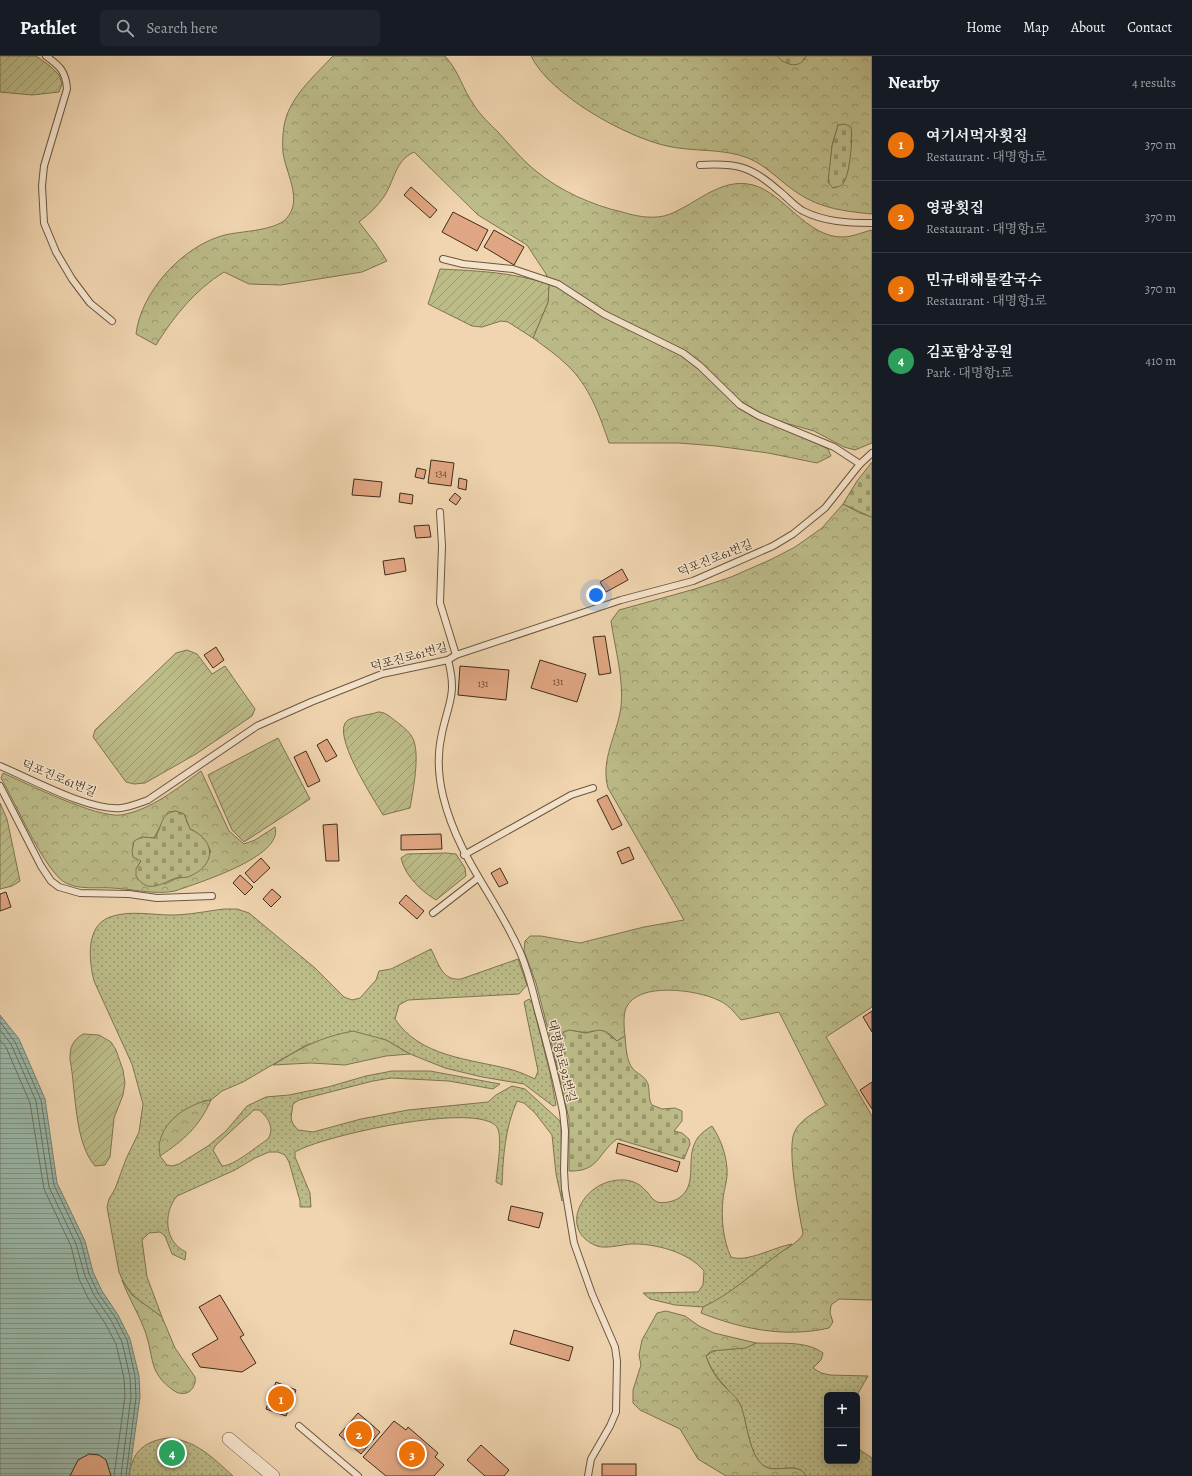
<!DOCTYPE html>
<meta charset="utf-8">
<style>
body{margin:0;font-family:Alegreya,"Noto Serif KR",serif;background:#20242c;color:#f1f3f6}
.controls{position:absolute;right:12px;bottom:12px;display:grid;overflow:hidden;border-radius:6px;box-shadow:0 2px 10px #0003}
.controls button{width:36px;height:36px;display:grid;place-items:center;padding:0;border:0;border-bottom:1px solid #363941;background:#171b24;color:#f1f3f6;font:20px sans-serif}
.you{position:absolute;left:596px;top:539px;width:14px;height:14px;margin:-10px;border:3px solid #fff;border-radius:50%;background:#1a73e8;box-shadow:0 0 0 6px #1a73e833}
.badge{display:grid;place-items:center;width:26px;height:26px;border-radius:50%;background:#b45309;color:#fff;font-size:13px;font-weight:700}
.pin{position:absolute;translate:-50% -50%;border:2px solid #fff;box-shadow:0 1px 4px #0006}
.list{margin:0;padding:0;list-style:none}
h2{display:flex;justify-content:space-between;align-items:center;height:52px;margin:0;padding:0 16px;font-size:17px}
h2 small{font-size:13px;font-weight:400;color:#9ea1a6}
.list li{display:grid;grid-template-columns:26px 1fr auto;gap:12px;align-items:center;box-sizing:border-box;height:72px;padding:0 16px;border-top:1px solid #363941}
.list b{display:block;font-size:15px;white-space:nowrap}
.list p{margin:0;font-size:13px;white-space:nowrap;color:#9ea1a6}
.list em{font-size:13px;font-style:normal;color:#9ea1a6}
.icon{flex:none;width:22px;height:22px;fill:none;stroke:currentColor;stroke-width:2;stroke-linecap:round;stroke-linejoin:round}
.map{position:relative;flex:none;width:872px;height:1420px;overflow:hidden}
header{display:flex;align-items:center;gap:24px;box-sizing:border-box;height:56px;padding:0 20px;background:#171b24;border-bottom:1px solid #363941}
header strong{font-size:19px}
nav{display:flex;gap:22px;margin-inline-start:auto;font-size:14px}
.search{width:280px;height:36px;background:#20242c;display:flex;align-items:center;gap:10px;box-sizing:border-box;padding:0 14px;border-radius:6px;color:#9ea1a6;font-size:15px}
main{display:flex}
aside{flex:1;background:#171b24}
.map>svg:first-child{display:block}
.grass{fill:url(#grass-dots);stroke:#7e7452;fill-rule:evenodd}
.forest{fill:url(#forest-crowns);stroke:#7e7452;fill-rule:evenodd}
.cemetery{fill:url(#cemetery-stones);stroke:#7e7452}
.garden{fill:url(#garden-furrows);stroke:#7e7452}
.water{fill:url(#water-rules);stroke:#768171}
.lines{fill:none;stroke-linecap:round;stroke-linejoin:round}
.shore{stroke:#6c7363;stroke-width:1}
.building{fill:#e0a582;stroke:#3f2d1b}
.lane-casing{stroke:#6b5740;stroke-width:8}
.street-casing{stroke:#6b5740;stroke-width:14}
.lane{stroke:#f5e4cc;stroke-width:6}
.street{stroke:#f5e4cc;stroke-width:13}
.labels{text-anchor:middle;stroke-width:3;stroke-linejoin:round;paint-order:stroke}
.number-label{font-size:10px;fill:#674b35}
.street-label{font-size:12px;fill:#3f2d1b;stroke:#f5e4cc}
</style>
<header>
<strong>Pathlet</strong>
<div class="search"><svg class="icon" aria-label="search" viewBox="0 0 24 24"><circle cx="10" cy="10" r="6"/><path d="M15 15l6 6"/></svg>Search here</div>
<nav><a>Home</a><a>Map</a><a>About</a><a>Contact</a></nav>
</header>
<main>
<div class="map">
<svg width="872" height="1420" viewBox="0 0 872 1420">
<defs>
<pattern id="grass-dots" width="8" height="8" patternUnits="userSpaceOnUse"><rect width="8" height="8" fill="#bcbc89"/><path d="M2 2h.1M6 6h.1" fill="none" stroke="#9a996f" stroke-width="1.8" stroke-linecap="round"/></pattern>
<pattern id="forest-crowns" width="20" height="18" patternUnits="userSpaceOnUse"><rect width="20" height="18" fill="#bcbc89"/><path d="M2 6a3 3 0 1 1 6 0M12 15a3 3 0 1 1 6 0" fill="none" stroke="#9a996f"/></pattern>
<pattern id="cemetery-stones" width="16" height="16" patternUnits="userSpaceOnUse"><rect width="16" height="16" fill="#bcbc89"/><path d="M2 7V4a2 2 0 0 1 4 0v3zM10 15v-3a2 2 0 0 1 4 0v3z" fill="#9a996f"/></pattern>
<pattern id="garden-furrows" width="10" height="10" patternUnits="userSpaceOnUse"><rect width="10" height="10" fill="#bcbc89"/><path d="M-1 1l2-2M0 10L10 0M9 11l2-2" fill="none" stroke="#9a996f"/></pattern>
<pattern id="water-rules" width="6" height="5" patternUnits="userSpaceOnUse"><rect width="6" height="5" fill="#9ab9ab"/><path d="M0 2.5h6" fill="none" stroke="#7f978a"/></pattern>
</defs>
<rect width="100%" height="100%" fill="#f0d5b0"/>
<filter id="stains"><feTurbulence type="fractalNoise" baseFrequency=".005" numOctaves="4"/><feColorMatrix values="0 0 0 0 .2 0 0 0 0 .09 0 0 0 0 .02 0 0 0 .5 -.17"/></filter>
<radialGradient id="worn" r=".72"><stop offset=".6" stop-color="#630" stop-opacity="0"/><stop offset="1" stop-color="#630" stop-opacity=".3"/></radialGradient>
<g class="grass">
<path d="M224,853H237L249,857L315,912L344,941L352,944L360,942L376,924L379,915L391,913L431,893C439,908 442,925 461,923L518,903L527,929L519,938L408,944L399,949L395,963C420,1001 470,1003 509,1013C518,1015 526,1019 535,1023L538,1015L524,946L529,943L532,946L550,1017L556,1049L553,1050L524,1028L482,1021L445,1012L410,998L386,984L308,988L243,1026L222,1035L211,1044L203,1045L160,1100L167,1109L172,1110L179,1108L208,1090L226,1075L247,1050L266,1041L289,1039L328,1031L366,1020L392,1015H430L500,1028L493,1033L449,1025L391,1022L373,1025L299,1044L293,1048L291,1062L293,1068L298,1074L313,1076L361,1063L408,1054L488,1046L496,1039L512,1030L525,1033L559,1064L561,1069L562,1145L556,1118L552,1079L535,1057L524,1047L517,1045C505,1072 503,1101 502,1129L496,1126C497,1114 503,1081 497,1071C478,1045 321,1080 295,1096V1101L310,1137L311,1151H300V1145L289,1106L285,1099L278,1096H269L255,1102L235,1114L177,1140C163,1157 164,1186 186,1196L185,1204L172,1198L165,1180L160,1176L149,1177L142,1184L147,1221L162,1261C143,1249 127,1238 119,1216L107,1151L109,1143L115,1133L126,1103L139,1076L143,1048L132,1008L94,925C89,905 85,870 110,861C129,854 152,859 172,859C189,859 207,855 224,853ZM254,1054H259C268,1061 275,1072 268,1083C257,1090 234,1110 222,1110L213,1094L216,1089Z"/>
<path d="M712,1070C720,1082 726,1097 727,1113C728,1123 724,1133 723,1143C721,1162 723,1184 731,1201C747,1207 774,1191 792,1188L722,1242L703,1251L675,1249L650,1243L643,1237L698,1236L703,1229L704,1215C689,1196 654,1187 630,1188C621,1189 605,1193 597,1190C561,1176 578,1135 608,1126C622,1122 636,1123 646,1135C649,1137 651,1142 654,1144C659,1149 673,1146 679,1142C697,1130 687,1106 694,1089C697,1080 705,1074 712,1070Z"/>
<path d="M756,1287C777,1288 806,1284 823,1297L821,1304L813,1312L821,1317L830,1319L868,1320L857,1339H827V1405H857V1388L860,1394L872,1402V1420H806C799,1405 778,1417 766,1411C749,1403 748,1370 742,1356C733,1333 714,1325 706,1300C718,1289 740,1295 756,1287Z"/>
<path d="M168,1382C196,1384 213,1402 233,1420H129C132,1396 144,1385 168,1382Z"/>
</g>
<g class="forest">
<path d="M333,0H445C460,17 462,32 474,49C480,59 490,68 498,76C510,89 522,104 536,115C560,135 592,149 622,156C636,160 649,163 664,160C693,152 719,120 753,129C784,137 807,182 843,181C852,181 863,176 872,174V387L855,394L844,391L814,375L767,362L828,393L831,400L817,407L768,397L716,390L679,387H609C600,360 589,329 567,309C557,299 545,291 533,282L548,246L549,228L546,218L527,189L478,159L414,96C395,105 395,123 385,139C378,150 369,158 359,166L376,188L387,205L362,216L281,229L249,228L224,216C195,234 174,260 156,289L136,278C141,235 184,189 225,179C241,175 274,175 286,163C304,144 285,116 283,96C282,83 283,66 289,54C298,34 318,16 333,0Z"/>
<path d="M531,0H777L780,3L804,4L806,0H872V158C842,155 817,152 792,133C778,123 765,109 748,102C723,92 693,96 667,90C626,81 550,39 531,0ZM838,69L830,113L832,90Z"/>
<path d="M843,448L860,457L872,461V951L826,981L872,1060V1244L839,1243L831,1249L830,1257L833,1266L829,1272C785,1282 742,1273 701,1257L703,1251C731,1238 752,1218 777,1199C785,1193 798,1187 803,1178C799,1156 787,1096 794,1077C799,1064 816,1056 826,1049L779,956L741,964C734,956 728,948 718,944C697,934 638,925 626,952C623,960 624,972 625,980L617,985L610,978L593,975L586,977L575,975L561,980L559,983L550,981L536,927L524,895L525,885L530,880H541L580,887L644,871L684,864L608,732C600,704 617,679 621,651C624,623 615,593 611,565L619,554L695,533L731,521L772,503L795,491L822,472Z"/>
<path d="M201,715L229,775L244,788L255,784L275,771C284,801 197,827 175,835C154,839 133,833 112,832C96,831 80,834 66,827C46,818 14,744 1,722L3,717C28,728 96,762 121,759C151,754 178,732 201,715ZM176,755L184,758L190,773C201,778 206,785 211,796L187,821L177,822L165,828L136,813L141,805L142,781L154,782L168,756Z"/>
<path d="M353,975L386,984L410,998L386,1000L345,1009L311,1007L273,1009C303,991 318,982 353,975Z"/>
<path d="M211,1044C199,1071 184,1084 160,1100C160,1095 158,1089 160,1085C165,1063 190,1047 211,1044Z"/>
<path d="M122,1224L132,1239L162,1261L175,1292L195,1321C196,1327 194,1331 190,1335C185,1339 178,1338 173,1334C149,1317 154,1303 146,1278C140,1260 129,1243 122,1224Z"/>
<path d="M666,1255L685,1260L699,1270L714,1277L756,1287L746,1292L711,1295L706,1300C710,1312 716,1322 725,1331C731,1337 737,1341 741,1350C747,1365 749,1403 766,1411C778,1417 799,1405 806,1420H726L698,1403L680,1373L640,1354L633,1347V1334L641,1309L639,1299L642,1284L657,1257Z"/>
</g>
<g class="cemetery">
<path d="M777,0H806C800,14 785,9 777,0Z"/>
<path d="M845,68L851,71C853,82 850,114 845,124C843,130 838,131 833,132L828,126L832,90L838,69Z"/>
<polygon points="872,406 872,461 871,461 843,448 857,425"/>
<path d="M176,755L184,758L190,773C217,785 216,810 188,821C185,822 180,821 176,822C161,827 148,839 136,820V813L141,805L133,801L132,795L134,785L142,781L154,782C164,771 158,758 176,755Z"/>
<path d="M569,974L586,977L599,974L604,975L617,985L625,980C626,990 626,1005 633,1013C639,1019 644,1019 648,1028C650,1035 648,1043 652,1049L662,1053L675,1052L682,1055V1065L674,1075L682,1077L689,1083L690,1088L684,1103L617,1083C597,1098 599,1116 569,1115V1063L550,981L559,983L564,976Z"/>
</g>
<g class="garden">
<polygon points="0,0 36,0 50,10 59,19 62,28 59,36 32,39 0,36"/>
<path d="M440,213C480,215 510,216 549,228L548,246L533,282L508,266L501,265L482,271L472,270L428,248Z"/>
<polygon points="187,594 197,598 212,618 225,610 255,653 252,660 196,698 145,727 134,728 126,726 93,681 95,674 176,597"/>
<path d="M378,656C386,656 390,661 397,666C402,670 409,675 412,681C421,695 413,735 410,752L383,759C375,745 329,676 348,664C355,660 370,659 378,656Z"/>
<polygon points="278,682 310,743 244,786 232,774 208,719"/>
<polygon points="0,747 7,763 20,825 12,830 0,833"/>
<path d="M446,797L456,798L465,812L466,820L436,844C421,835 405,820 401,802L407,798Z"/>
<path d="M83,978L99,979L111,986L116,994L123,1014L125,1027L123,1039L114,1062L110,1101L105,1109L95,1110C74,1086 76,1035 70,1003C70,991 72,985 83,978Z"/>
</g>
<polygon class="water" points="0,959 19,983 45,1043 57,1127 85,1185 93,1216 102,1235 118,1259 130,1283 139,1320 140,1341 129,1420 0,1420"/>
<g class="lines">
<g class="shore">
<polyline points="0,966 15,986 41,1044 54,1129 81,1186 89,1218 98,1237 115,1261 127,1284 135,1320 136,1341 126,1420"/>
<polyline points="0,974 11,988 36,1045 49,1131 76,1188 85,1220 94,1239 111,1264 122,1286 130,1321 131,1340 121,1420"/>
<polyline points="0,984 6,991 30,1047 44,1133 71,1190 79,1223 88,1242 105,1267 116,1288 124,1322 125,1340 114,1420"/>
</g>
</g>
<g class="building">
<polygon points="411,131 437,154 430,162 404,139"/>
<polygon points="453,156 488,174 477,195 442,176"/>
<polygon points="494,174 524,191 514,209 484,191"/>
<polygon points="431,404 454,407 451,430 428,427"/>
<polygon points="417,412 426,414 424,423 415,421"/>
<polygon points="459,422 467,424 466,434 458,432"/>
<polygon points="354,423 382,426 380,441 352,439"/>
<polygon points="400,437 413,439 412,448 399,446"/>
<polygon points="455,437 461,442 456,449 449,444"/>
<polygon points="429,469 431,481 416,482 414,470"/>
<polygon points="404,502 406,515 385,519 383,505"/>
<polygon points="622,513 628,524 606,536 600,526"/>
<polygon points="605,580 611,617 599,619 593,581"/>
<polygon points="216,591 224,604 213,612 204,599"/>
<polygon points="540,604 586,618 577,646 531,632"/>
<polygon points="460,610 509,614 506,644 458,639"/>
<polygon points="327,683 337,700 326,706 317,689"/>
<polygon points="306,695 320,725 308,731 294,701"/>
<polygon points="607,739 622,769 612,774 597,744"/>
<polygon points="337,768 339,805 326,805 323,769"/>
<polygon points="441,778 442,793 401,794 401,779"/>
<polygon points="629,791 634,803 622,808 617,796"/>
<polygon points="261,802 270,812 254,827 245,817"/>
<polygon points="500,812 508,827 499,831 491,817"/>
<polygon points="240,819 253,831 245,839 233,827"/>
<polygon points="272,833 281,841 271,851 263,843"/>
<polygon points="6,836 11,851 0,855 0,838"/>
<polygon points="406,839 424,855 417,863 399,847"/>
<polygon points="872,955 872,976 863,961"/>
<polygon points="872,1026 872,1053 860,1034"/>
<polygon points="618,1087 680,1106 677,1116 616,1097"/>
<polygon points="511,1150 543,1157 539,1172 508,1164"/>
<polygon points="220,1239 244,1279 240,1281 256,1307 242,1316 200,1311 192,1298 218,1283 199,1251"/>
<polygon points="514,1274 573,1291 569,1305 510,1288"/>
<polygon points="276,1326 296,1334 286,1360 266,1353"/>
<polygon points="358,1357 380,1376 361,1398 339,1379"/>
<polygon points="394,1365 406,1374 408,1371 438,1397 435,1401 444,1409 434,1420 386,1420 363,1401"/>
<polygon points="481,1389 509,1414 504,1420 485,1420 467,1404"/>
<polygon points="89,1398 99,1399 106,1404 111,1420 70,1420 78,1404"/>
<rect x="602" y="1408" width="34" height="12"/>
</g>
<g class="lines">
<defs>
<g id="lane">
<path d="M46,0C60,10 66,16 67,33L44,110L42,130L44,167L56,196L72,223L90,247L112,265"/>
<path d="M700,109C737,107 751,110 779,135C787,141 794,150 803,155C825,166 848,167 872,167"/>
<polyline points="443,203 463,208 513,213 558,228 604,258 683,297 700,310 740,349 759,360 834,391 860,408"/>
<polyline points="440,456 442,490 440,547 456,599"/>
<path d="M448,604C457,638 449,645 442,677C437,698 438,719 443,740C458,802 496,841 520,896C530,919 534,942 541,966C549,996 557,1026 563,1056L565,1075L564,1114L565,1133L574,1187L592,1238L615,1291L617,1305L616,1356L610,1370L591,1403L588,1420"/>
<path d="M0,710C31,723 89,755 121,752C130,751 140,747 148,744L257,670L311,646L382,618L448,604L456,599L621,544L693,525L773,490L793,478L825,452L860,408L872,397"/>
<polyline points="0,730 41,810 51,825 59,831 80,837 129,838 157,842 212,840"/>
<polyline points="464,799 571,739 593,732"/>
<polyline points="433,857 478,822"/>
<polyline points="299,1370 358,1420"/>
</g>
<polyline id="street" points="229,1383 273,1420"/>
</defs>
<use href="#lane" class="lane-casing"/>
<use href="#street" class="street-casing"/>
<use href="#lane" class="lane"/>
<use href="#street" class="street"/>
</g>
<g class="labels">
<g class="number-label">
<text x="441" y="421">134</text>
<text x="558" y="629">131</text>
<text x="483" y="631">131</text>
</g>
<g class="street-label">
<text transform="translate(715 502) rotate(-22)" y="4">덕포진로61번길</text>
<text transform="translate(409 601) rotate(-15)" y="4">덕포진로61번길</text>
<text transform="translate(59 722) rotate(22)" y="4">덕포진로61번길</text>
<text transform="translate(562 1005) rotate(76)" y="4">대명항1로92번길</text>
</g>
</g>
<rect width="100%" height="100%" filter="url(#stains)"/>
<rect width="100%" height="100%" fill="url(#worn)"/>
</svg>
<div class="controls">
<button>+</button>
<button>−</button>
</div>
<div class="you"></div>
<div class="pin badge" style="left:281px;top:1343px;background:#e8710a">1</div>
<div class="pin badge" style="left:359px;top:1378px;background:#e8710a">2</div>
<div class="pin badge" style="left:412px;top:1398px;background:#e8710a">3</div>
<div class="pin badge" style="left:172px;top:1397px;background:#2e9e5b">4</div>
</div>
<aside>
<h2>Nearby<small>4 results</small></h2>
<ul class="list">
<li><span class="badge" style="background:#e8710a">1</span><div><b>여기서먹자횟집</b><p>Restaurant · 대명항1로</p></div><em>370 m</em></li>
<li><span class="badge" style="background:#e8710a">2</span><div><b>영광횟집</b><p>Restaurant · 대명항1로</p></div><em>370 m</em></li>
<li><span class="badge" style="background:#e8710a">3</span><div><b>민규태해물칼국수</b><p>Restaurant · 대명항1로</p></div><em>370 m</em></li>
<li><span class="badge" style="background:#2e9e5b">4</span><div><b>김포함상공원</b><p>Park · 대명항1로</p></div><em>410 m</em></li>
</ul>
</aside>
</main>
